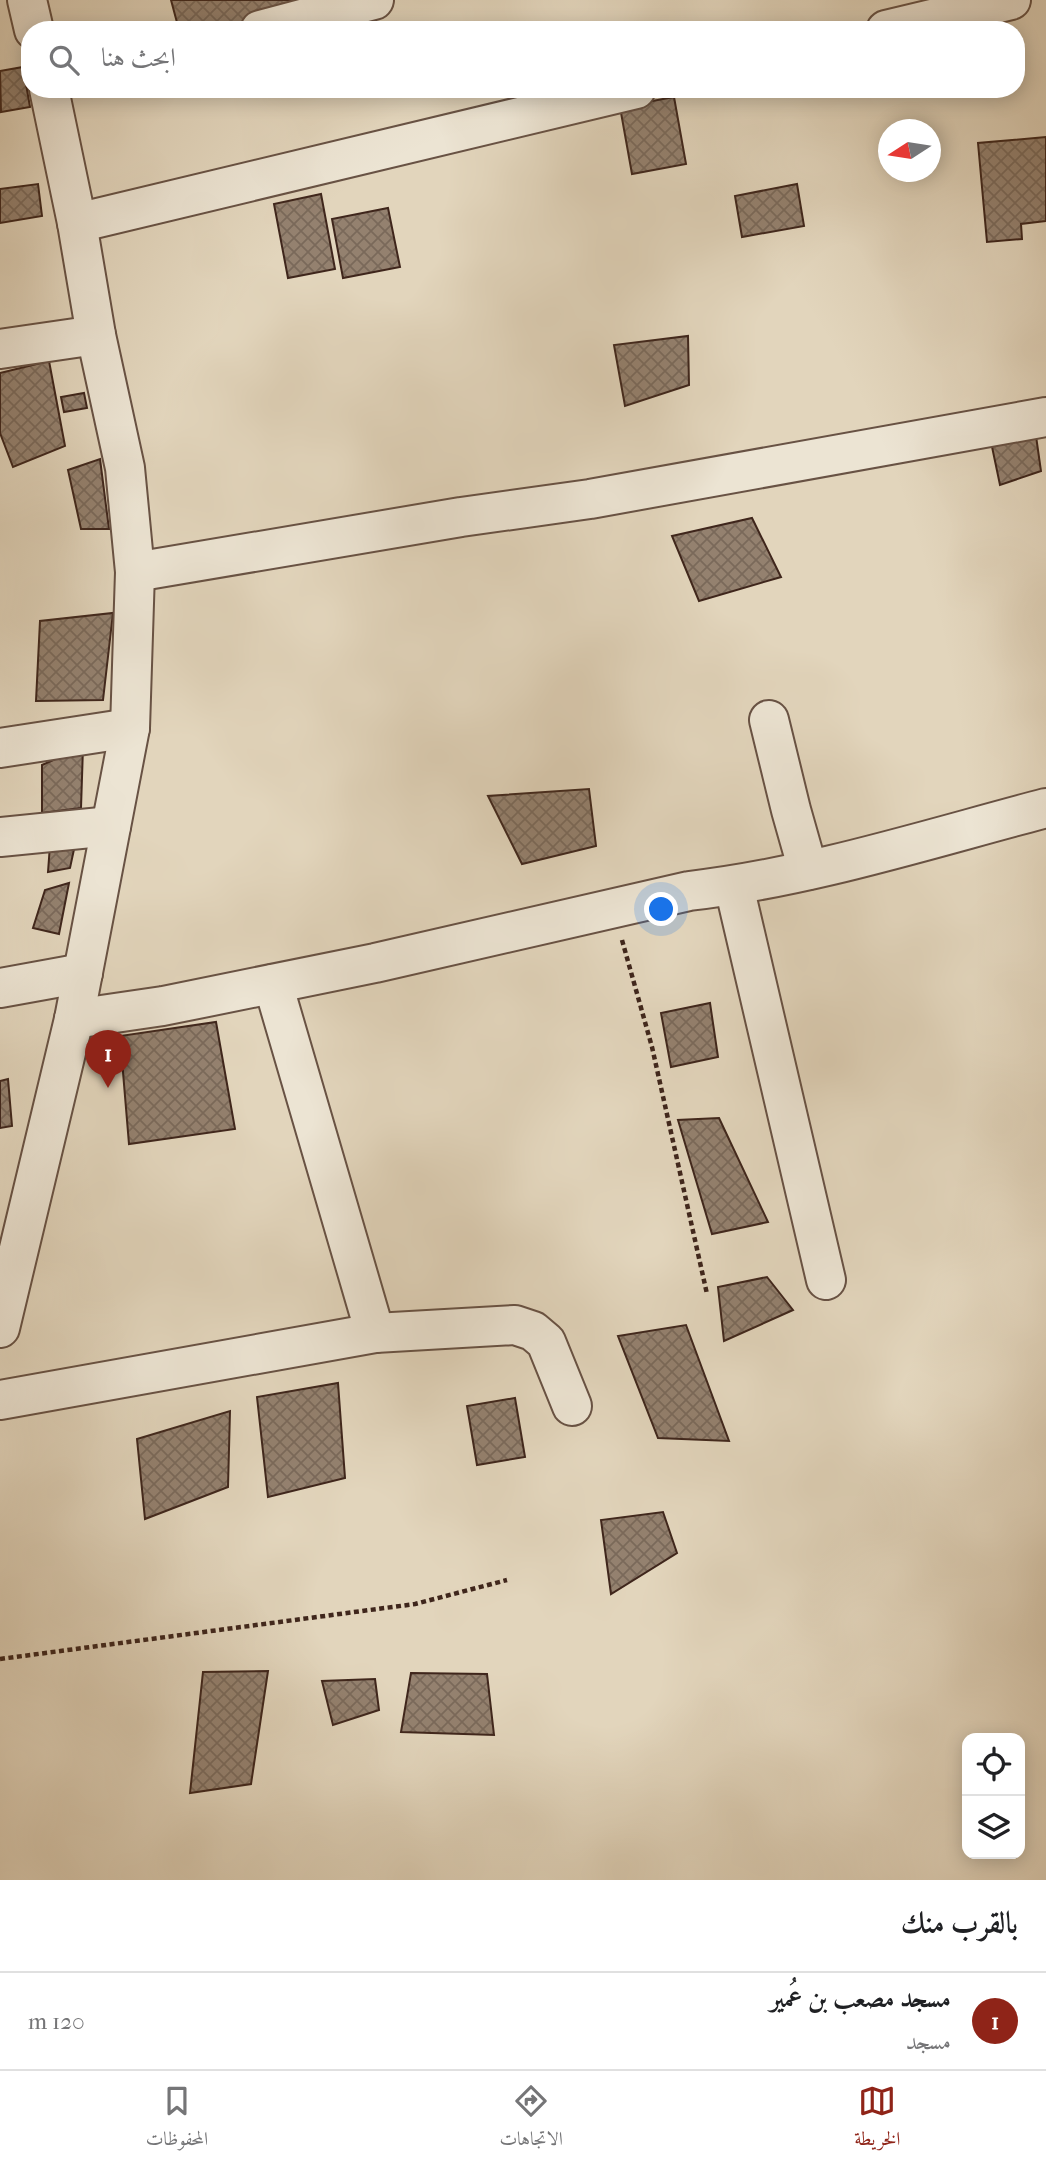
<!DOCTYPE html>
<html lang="ar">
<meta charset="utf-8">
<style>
body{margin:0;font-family:"IM FELL French Canon",Amiri,serif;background:#f2f2f2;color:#202124;direction:rtl}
.controls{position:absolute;right:21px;bottom:21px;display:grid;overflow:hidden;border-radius:14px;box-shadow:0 4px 18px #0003}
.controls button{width:63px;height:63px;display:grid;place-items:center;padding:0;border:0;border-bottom:2px solid #e0e0e0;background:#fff;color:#202124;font:35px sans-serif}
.compass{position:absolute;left:878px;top:119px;width:63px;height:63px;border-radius:50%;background:#fff;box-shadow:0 4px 18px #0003;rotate:258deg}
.you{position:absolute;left:662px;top:910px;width:24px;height:24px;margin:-18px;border:5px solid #fff;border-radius:50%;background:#1a73e8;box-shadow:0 0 0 10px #1a73e833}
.badge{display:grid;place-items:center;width:46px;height:46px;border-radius:50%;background:#8f2418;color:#fff;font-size:23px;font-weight:700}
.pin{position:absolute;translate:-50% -58px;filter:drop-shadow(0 2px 4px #0008)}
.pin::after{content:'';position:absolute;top:37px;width:24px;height:21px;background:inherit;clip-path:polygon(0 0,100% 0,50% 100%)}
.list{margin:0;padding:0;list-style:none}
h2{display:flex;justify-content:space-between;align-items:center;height:91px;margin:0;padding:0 28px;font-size:30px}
h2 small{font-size:23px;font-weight:400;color:#757577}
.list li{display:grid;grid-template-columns:46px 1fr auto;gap:21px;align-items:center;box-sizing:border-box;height:98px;padding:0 28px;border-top:2px solid #e0e0e0}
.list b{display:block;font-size:26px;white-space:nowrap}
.list p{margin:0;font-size:23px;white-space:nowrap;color:#757577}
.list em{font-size:23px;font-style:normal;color:#757577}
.icon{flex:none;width:38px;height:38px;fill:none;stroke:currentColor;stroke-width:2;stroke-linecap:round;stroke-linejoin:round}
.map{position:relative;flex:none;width:1046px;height:1880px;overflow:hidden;direction:ltr}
.search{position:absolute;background:#fff;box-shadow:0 4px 18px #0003;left:21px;right:21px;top:21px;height:77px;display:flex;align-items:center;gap:18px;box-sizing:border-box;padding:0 24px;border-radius:28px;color:#757577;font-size:26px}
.sheet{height:189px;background:#fff}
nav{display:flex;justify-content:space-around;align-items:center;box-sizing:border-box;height:98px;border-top:2px solid #e0e0e0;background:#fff;font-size:19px;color:#757577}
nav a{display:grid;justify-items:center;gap:4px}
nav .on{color:#8f2418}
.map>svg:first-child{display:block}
.building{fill:url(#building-cross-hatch);stroke:#3f261c;stroke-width:2}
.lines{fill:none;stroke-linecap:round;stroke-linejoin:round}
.minor-casing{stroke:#685244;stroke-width:42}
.path{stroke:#3f261c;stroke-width:4.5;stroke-dasharray:5 3.5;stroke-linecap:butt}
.minor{stroke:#ece4d3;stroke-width:38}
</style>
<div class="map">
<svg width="1046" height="1880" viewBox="0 0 1046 1880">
<defs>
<pattern id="building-cross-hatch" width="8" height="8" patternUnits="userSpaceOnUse" patternTransform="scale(1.75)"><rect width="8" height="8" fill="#94816f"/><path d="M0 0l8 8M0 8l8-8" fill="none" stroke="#7a695a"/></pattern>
</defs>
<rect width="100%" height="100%" fill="#e2d5bc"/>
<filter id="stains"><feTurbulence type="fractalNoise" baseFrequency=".00286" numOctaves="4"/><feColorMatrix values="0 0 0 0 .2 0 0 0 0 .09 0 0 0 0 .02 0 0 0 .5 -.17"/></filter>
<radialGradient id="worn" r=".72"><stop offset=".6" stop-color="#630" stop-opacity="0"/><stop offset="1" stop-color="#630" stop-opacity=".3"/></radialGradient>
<g class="building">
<polygon points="171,0 330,0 215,30 179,30"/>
<polygon points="23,67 30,107 1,112 0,71"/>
<polygon points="674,97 686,164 632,174 620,107"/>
<polygon points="1046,137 1046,221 1021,224 1022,239 987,242 978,143"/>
<polygon points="38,184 42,216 0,223 0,189"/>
<polygon points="797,184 804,226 742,237 735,196"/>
<polygon points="321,194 335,269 288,278 274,204"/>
<polygon points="388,208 400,267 343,278 332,219"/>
<polygon points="688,336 689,385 625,406 614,345"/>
<polygon points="49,361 65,446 13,467 0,433 0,373"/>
<polygon points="84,393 87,408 64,412 61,397"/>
<polygon points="1035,429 1041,471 1000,485 991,442"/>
<polygon points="100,459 109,529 81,529 68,470"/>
<polygon points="752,518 781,577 699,601 672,536"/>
<polygon points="113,613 103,700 36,701 40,621"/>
<polygon points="83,747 81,808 42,813 42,765"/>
<polygon points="589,789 596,846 522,864 488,796"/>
<polygon points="76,840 70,868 48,872 50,845"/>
<polygon points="69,883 59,934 33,928 45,890"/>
<polygon points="710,1003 718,1057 671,1067 661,1013"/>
<polygon points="216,1022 235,1129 129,1144 120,1036"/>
<polygon points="8,1079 12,1126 0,1128 0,1081"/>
<polygon points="719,1118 768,1222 712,1234 678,1120"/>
<polygon points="767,1277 793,1310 724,1341 718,1287"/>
<polygon points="686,1325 729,1441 658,1438 618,1336"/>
<polygon points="338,1383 345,1478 268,1497 257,1397"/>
<polygon points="515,1398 525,1457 477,1465 467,1406"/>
<polygon points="230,1411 228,1487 145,1519 137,1439"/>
<polygon points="663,1512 677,1553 611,1594 601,1520"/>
<polygon points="268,1671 251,1784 190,1793 203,1672"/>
<polygon points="411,1673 487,1674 494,1735 401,1732"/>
<polygon points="375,1679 379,1710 333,1725 322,1681"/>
</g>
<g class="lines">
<defs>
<g id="minor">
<polyline points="27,0 34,30"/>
<polyline points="260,30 374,0"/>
<polyline points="886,30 1011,0"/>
<polyline points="77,223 636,89"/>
<polyline points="0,349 96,335"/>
<polyline points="135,572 461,517 590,499 1046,417"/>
<polyline points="769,720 791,810 808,870"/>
<polyline points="0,748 130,728"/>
<polyline points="0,837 111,826"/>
<polyline points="734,886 826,1280"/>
<polyline points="273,984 375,1333"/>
<polyline points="0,988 83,973"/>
<path d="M74,1019L163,1006L375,963L689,891C810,877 928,839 1046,808"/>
<polyline points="0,1328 74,1019 130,728 135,572 125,468 96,335 77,223 49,89"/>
<polyline points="0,1400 375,1333 515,1325 533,1331 546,1342 572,1406"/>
</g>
</defs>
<use href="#minor" class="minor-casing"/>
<g class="path">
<polyline points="622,940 652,1047 707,1294"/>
<polyline points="0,1659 415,1604 507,1580"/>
</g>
<use href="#minor" class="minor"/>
</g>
<rect width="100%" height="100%" filter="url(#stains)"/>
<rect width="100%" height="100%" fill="url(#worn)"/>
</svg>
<div class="controls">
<button><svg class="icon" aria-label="locate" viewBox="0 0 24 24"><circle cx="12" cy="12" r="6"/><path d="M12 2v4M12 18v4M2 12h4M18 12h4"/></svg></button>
<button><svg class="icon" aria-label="layers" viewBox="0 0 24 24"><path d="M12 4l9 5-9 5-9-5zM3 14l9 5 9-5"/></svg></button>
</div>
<svg class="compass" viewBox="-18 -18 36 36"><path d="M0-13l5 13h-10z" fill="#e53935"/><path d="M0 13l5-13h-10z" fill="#757577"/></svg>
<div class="you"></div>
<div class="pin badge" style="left:108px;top:1088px">1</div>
<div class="search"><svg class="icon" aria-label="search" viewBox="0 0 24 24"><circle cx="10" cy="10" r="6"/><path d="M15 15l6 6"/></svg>ابحث هنا</div>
</div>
<section class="sheet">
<h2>بالقرب منك<small></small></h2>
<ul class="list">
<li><span class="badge">1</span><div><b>مسجد مصعب بن عُمير</b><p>مسجد</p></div><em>120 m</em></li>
</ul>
</section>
<nav>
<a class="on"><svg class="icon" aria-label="map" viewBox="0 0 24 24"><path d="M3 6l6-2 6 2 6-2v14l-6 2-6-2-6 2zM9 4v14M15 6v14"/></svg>الخريطة</a>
<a><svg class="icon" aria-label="directions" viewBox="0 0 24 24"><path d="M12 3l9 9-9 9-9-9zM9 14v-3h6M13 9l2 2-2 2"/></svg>الاتجاهات</a>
<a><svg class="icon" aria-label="saved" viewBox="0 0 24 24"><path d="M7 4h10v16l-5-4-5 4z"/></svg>المحفوظات</a>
</nav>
